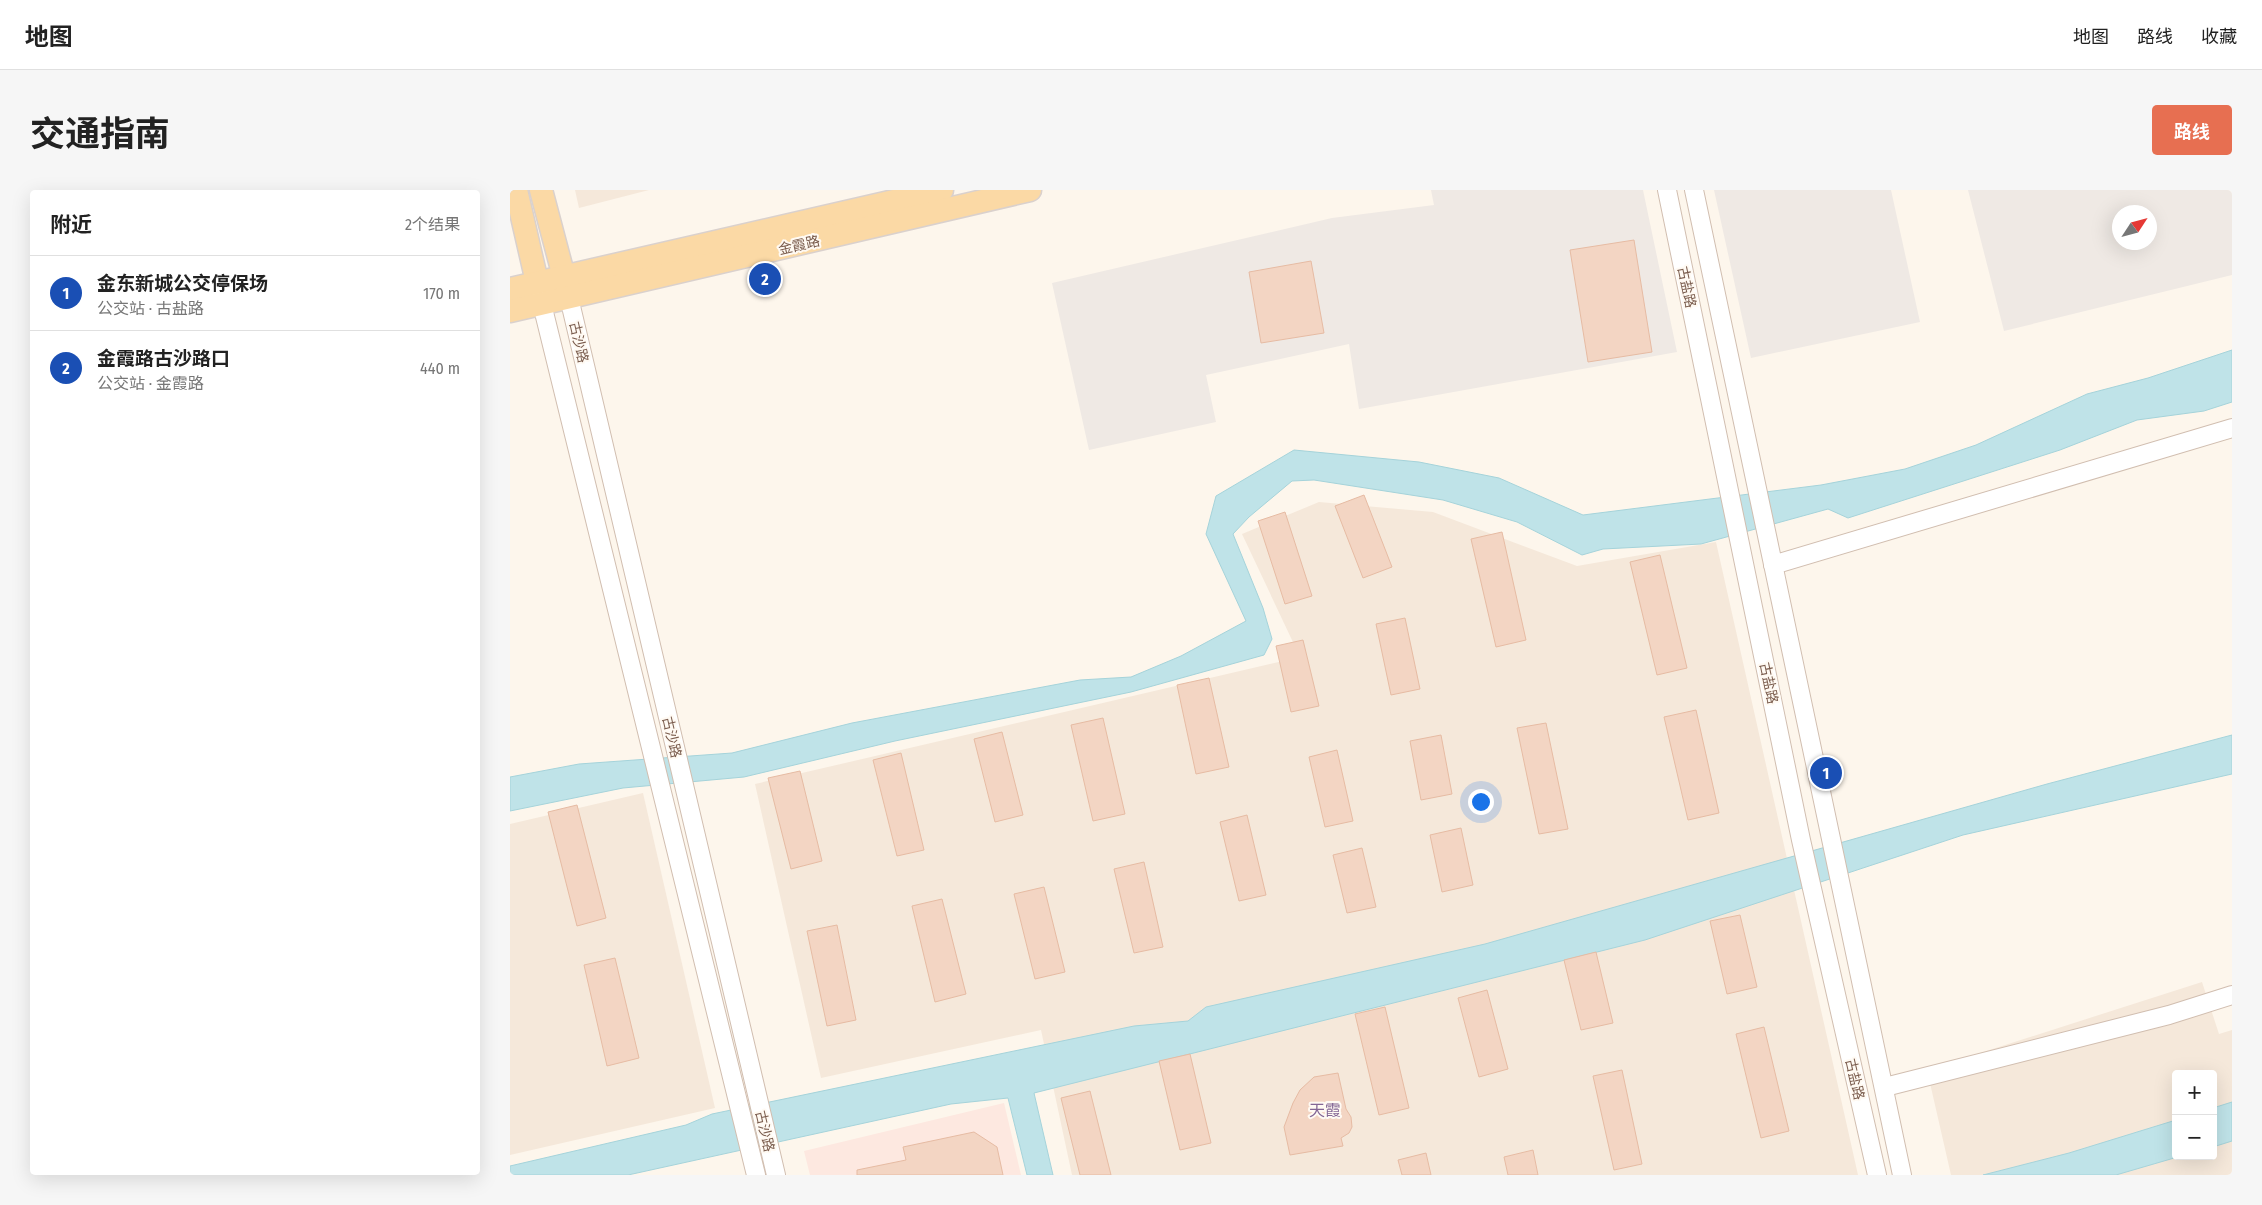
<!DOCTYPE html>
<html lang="zh">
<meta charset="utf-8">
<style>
body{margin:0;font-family:"Fira Sans Condensed","Noto Sans SC",sans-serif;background:#f6f6f6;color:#222}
.controls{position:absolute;right:15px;bottom:15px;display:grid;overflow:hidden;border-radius:5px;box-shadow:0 5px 20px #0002}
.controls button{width:45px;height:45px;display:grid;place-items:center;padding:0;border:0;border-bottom:1px solid #e0e0e0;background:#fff;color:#222;font:25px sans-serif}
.compass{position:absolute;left:1602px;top:15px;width:45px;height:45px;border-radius:50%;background:#fff;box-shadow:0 5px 20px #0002;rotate:54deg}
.you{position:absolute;left:970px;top:611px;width:18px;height:18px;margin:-12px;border:4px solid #fff;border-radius:50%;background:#1a73e8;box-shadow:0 0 0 8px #1a73e833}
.badge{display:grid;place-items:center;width:32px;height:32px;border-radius:50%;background:#e76f51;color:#fff;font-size:16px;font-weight:700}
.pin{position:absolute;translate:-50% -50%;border:2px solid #fff;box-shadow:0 1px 5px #0006}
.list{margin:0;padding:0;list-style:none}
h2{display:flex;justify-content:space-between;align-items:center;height:65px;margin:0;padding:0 20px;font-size:21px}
h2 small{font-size:16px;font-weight:400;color:#767676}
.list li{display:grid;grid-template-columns:32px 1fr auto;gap:15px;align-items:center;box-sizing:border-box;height:75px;padding:0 20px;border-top:1px solid #e0e0e0}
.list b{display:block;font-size:19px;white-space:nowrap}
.list p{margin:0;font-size:16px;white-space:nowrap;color:#767676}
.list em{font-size:16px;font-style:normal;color:#767676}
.map{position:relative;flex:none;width:1722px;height:985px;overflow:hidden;border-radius:5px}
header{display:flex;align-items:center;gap:30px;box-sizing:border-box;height:70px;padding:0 25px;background:#fff;border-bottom:1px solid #e0e0e0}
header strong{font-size:24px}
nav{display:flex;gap:28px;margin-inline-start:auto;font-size:18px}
.intro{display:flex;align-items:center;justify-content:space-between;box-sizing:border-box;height:120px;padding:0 30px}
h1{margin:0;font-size:35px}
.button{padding:12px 22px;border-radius:5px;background:#e76f51;color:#fff;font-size:18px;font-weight:700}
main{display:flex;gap:30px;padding:0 30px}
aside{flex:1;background:#fff;border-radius:5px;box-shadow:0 5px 20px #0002}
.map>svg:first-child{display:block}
.residential{fill:#f5e8da;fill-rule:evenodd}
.commercial{fill:#fde8e0}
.industrial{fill:#efe9e4;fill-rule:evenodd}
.water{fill:#bfe3e8;stroke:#a5d3da}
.building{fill:#f3d5c3;stroke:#e6bba3}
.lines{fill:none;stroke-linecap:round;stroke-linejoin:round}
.minor-casing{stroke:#d1beb0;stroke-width:20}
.major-casing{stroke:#dad1cd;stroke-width:25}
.minor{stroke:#fff;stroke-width:18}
.major{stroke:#fbd9a5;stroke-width:22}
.labels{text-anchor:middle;stroke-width:4;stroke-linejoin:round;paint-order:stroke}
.street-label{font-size:14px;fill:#7a5c4d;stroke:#fffaf3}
.quarter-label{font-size:16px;fill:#846695;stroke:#fffaf3}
</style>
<header>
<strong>地图</strong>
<nav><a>地图</a><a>路线</a><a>收藏</a></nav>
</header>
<div class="intro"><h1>交通指南</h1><a class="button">路线</a></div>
<main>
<aside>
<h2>附近<small>2个结果</small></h2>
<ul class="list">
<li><span class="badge" style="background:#1a4fb4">1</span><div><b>金东新城公交停保场</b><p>公交站 · 古盐路</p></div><em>170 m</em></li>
<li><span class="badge" style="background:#1a4fb4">2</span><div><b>金霞路古沙路口</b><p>公交站 · 金霞路</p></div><em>440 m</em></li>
</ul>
</aside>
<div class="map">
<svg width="1722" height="985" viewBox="0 0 1722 985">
<rect width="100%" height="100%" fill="#fdf6ec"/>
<g class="residential">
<polygon points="65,0 139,0 69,18"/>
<polygon points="809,312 923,322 1067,376 1206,352 1348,985 562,985 531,840 311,888 245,594 790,467 732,344"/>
<polygon points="133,603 205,918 0,965 0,634"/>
<path d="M1692,792L1709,844L1722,840V985H1441L1417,880ZM1666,884H1703V966H1666Z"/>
</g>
<polygon class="commercial" points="494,913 511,985 300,985 294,961"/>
<g class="industrial">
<polygon points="921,0 1133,0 1167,162 849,219 839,154 696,185 706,232 579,260 542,93 822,28 924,15"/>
<polygon points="1204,0 1381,0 1410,132 1241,168"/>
<path d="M1458,0H1722V85L1494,141ZM1640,22V52H1610V22Z"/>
</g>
<g class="water">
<polygon points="1722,160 1722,212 1694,221 1627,230 1550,260 1338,328 1318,319 1191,354 1093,359 1072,365 1007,332 933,310 804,290 782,291 739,327 723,344 753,418 762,449 754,465 621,502 385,551 234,587 113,598 0,621 0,587 69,574 222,563 342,533 570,490 621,487 671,466 736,431 696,344 706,306 784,260 909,272 989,288 1073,325 1311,295 1395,279 1466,255 1577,204 1638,188"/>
<polygon points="1722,545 1722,584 1453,645 1135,750 524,903 543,985 517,985 498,908 441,914 118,985 0,985 0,976 176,935 202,924 624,836 678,831 696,817 975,754 1537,594"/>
<polygon points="1722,912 1722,951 1703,957 1703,918"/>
<polygon points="1666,930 1666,966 1671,966 1606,985 1473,985 1559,963"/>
</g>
<g class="building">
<polygon points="1124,50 1142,162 1078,172 1060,60"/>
<polygon points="801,71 814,143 751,153 739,82"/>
<polygon points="854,305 882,377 853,388 825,316"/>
<polygon points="775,322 802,406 775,414 748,331"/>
<polygon points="992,342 1016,450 986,457 961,349"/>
<polygon points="1150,365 1177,478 1147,485 1120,372"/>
<polygon points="895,428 910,499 881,505 866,434"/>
<polygon points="793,450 809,516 781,522 766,456"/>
<polygon points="699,488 719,577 686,584 667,495"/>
<polygon points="1186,520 1209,623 1178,630 1154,527"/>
<polygon points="593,528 615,624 583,631 561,535"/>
<polygon points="1036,533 1058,639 1029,644 1007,538"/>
<polygon points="492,542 513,625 485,632 464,549"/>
<polygon points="931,545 942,604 911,610 900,551"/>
<polygon points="827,560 843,631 815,637 799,567"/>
<polygon points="391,563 414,660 387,666 363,570"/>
<polygon points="290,581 312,671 281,679 258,588"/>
<polygon points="67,615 96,728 67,736 38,622"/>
<polygon points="737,625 756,705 729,711 710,632"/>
<polygon points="951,638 963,695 932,702 920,645"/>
<polygon points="852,658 866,717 837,723 823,665"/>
<polygon points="634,672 653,757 624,763 604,679"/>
<polygon points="534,697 555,782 525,789 504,704"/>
<polygon points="432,709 456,804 425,812 402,716"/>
<polygon points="1230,725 1247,797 1217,804 1200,731"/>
<polygon points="327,735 346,830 317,836 297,741"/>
<polygon points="1086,762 1103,833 1071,840 1054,770"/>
<polygon points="105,768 129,868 97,876 74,775"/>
<polygon points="977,800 998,879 969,887 948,808"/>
<polygon points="875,817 899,918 869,925 845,824"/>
<polygon points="1254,837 1279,941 1251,948 1226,844"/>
<polygon points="680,864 701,953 670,960 649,871"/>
<polygon points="1112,880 1132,974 1104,980 1083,886"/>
<polygon points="828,883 836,919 841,927 842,937 839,943 831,948 833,956 780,965 774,937 783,913 790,900 804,887"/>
<polygon points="580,901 601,985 570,985 551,908"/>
<polygon points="464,942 487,957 493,985 347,985 347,980 396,970 393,957"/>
<polygon points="1023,960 1028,985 998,985 994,967"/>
<polygon points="916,963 921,985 892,985 888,970"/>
</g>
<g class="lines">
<defs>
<g id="minor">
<polyline points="1157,0 1291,650 1367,985"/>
<polyline points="1184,0 1392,985"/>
<polyline points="56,95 266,985"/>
<polyline points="29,102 246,985"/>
<polyline points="1263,375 1722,238"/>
<polyline points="1375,897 1659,825 1722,805"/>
</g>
<g id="major">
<polyline points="6,0 27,92"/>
<polyline points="31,0 54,87"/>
<polyline points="0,99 432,0"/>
<polyline points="0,121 520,0"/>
</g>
</defs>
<use href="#minor" class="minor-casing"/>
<use href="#major" class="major-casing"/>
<use href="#minor" class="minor"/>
<use href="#major" class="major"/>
</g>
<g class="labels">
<g class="street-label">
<text transform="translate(289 55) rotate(-13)" y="5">金霞路</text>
<text transform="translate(1177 97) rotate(78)" y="5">古盐路</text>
<text transform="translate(69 152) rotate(77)" y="5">古沙路</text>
<text transform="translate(1259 493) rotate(78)" y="5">古盐路</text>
<text transform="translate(162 547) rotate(77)" y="5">古沙路</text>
<text transform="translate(1345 889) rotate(77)" y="5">古盐路</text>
<text transform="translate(255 941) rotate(77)" y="5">古沙路</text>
</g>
<g class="quarter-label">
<text x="815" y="926">天霞</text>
</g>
</g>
</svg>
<div class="controls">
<button>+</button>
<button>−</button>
</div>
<svg class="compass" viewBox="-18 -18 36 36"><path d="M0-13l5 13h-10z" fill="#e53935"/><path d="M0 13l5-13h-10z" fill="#767676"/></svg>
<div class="you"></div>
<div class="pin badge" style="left:1316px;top:583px;background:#1a4fb4">1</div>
<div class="pin badge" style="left:255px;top:89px;background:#1a4fb4">2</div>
</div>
</main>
